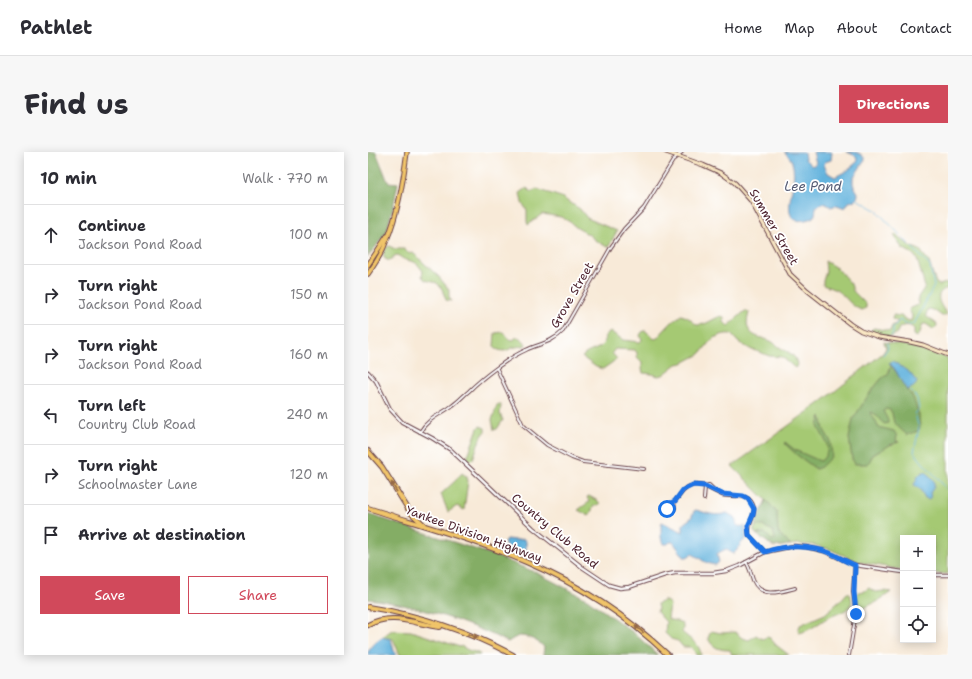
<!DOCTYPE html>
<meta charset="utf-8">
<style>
body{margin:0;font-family:"Shantell Sans",sans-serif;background:#f7f7f7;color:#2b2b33}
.controls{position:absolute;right:12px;bottom:12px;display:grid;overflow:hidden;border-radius:0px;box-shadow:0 2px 10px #0003}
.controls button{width:36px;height:36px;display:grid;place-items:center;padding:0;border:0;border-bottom:1px solid #e1e1e2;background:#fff;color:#2b2b33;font:20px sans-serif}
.stop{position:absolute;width:12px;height:12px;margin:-9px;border:3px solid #1a73e8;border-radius:50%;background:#fff}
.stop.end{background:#1a73e8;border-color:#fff;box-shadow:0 1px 4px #0008}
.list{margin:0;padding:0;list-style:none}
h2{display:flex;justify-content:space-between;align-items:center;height:52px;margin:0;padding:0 16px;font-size:17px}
h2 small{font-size:13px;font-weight:400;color:#7c7c81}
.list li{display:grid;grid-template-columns:26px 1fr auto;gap:12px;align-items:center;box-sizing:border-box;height:60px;padding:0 16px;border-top:1px solid #e1e1e2}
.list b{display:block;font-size:15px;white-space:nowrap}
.list p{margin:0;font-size:13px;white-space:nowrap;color:#7c7c81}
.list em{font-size:13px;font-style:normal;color:#7c7c81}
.actions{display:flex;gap:8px;padding:12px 16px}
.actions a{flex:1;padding:9px 0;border:1px solid #d1495b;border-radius:0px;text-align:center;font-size:14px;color:#d1495b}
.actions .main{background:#d1495b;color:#fff}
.icon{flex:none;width:22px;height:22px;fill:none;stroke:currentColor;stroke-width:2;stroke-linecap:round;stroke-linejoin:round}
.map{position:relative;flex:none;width:580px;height:503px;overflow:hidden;border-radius:0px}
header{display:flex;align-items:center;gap:24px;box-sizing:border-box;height:56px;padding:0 20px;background:#fff;border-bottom:1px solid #e1e1e2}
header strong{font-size:19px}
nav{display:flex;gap:22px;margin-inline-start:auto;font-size:14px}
.intro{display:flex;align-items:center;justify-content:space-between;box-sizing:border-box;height:96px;padding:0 24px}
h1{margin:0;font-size:28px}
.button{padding:10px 18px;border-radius:0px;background:#d1495b;color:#fff;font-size:14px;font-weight:700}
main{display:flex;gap:24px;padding:0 24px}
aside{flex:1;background:#fff;border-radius:0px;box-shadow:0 2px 10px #0003}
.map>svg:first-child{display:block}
.green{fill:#a5c973;stroke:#78744f}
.forest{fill:#84ad65;stroke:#676648}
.water{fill:#62b2dd;stroke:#566884}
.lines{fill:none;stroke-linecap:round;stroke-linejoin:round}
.stream{stroke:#62b2dd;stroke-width:1}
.minor-casing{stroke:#643d45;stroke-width:4}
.tertiary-casing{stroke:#643d45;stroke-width:4.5}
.secondary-casing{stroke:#643d45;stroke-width:5}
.primary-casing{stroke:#643d45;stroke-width:5.5}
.motorway-casing{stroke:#643d45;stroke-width:6}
.minor{stroke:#fff;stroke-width:2}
.tertiary{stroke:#fff;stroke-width:2.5}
.secondary{stroke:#f9e7c3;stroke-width:3}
.primary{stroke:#f0c469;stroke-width:3.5}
.motorway{stroke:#f0c469;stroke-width:4}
.oneway{fill:#956947}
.route{stroke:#1a73e8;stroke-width:5}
.labels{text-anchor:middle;stroke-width:3.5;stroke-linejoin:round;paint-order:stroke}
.street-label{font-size:12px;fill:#4a1f2b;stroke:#fff}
.water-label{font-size:13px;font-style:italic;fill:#545a72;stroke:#fff}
</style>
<header>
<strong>Pathlet</strong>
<nav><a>Home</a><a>Map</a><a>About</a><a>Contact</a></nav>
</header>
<div class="intro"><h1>Find us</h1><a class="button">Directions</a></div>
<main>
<aside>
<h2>10 min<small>Walk · 770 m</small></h2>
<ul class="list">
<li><svg class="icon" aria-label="ahead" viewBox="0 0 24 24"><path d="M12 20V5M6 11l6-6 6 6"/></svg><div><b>Continue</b><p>Jackson Pond Road</p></div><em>100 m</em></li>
<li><svg class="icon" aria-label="right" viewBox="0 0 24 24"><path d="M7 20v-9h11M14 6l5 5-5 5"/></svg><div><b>Turn right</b><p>Jackson Pond Road</p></div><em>150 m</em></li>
<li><svg class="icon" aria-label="right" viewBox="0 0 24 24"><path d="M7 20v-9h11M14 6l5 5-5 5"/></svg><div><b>Turn right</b><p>Jackson Pond Road</p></div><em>160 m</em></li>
<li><svg class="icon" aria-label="left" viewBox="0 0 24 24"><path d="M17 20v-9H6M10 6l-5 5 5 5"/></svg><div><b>Turn left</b><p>Country Club Road</p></div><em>240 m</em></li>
<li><svg class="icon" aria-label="right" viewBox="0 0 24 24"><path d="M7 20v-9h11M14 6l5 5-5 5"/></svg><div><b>Turn right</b><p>Schoolmaster Lane</p></div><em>120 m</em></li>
<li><svg class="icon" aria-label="arrive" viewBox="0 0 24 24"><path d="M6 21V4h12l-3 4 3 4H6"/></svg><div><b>Arrive at destination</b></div></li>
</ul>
<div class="actions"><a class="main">Save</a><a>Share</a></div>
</aside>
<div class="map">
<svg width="580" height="503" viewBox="0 0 580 503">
<rect width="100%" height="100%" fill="#fff"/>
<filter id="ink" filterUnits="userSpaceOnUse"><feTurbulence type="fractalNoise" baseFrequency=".025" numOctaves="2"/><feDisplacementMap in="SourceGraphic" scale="8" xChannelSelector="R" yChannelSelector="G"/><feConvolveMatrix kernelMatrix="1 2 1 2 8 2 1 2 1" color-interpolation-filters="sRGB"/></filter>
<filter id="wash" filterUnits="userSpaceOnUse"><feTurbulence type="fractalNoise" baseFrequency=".012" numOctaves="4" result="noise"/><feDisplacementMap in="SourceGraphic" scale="16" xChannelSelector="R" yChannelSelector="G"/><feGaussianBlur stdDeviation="0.9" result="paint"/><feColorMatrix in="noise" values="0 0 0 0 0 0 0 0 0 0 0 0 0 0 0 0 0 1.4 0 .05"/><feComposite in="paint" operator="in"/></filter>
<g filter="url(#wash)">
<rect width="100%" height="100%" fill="#f8ead8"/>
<g class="green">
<polygon points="159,36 163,40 169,37 196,46 199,49 212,57 219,66 249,79 241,94 239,95 227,88 220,82 209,76 202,70 193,65 174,62 160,73 159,70 159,58 154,51 152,41"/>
<path d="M527,82L542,94L552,98L561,110L568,131L572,133L580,130V136C564,141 572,153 579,162L576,164H574C569,161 566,157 560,157L558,164L569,172V174L568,176L565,177L558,172H555L551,183L549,185L546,183V177C542,172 536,173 531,176C527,190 510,186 503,178L506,176L522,179L524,174L529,171V169L524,167L525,163L533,164L539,168L543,169L544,164L541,157L550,153V145L557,135L549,107L545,102L534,96L526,83Z"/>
<path d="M21,94L27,97H36L39,100L45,101L71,125L79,135L81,138V145L83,149L78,148L74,137L69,131L57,128L54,124L55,119C48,110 48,110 38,108C34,107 32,104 29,103L26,104L22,109L17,107C14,102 16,96 21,94Z"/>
<path d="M457,109L470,117L483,132L485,139L498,152V156L494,158C482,155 478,143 468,138C464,136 459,135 455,133V129L458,119Z"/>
<path d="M377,159L381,160C380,165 378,171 380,176C384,185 392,185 400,188C404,189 407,192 411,195C419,200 429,202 429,214L427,216L414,205L401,204L392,200L384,198L370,190L363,182C354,181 347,185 340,191V192L332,202L315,211L309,212L295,223L290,224L284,222L275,221L274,217V210L269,205V201L267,198L247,197L244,201L249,207L235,217L228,215L214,205C223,195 237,200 238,182L243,180L255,188L272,190L274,188L272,183L275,179H278L285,186L288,187L303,171L313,163L319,165L329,173C339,173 344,167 353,164L356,166V170L360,174Z"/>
<path d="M136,180L141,187L145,188L149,185C153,186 157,189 158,193C154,195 152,194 148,195C139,196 140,202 128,197L126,194L127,181Z"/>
<polygon points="516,190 548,195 580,206 580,422 565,421 565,386 535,386 535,418 491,410 461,397 445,393 430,392 406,395 386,380 386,377 398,348 364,314 452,251 515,201 518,196"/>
<polygon points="131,252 133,253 132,262 135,268 129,277 126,278 124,268 129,253"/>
<polygon points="112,274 117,276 117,280 112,287 105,307 103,309 99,306 110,276"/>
<polygon points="94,321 99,325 100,329 96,358 89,354 80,360 73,342 87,329"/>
<polygon points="221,344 230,349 232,352 226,354 221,364 210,358 221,350 219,345"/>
<path d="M501,436L507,440L516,439L523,440C514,447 505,452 495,456L492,454L488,445L490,440L497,439Z"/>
<path d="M479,441H481C492,459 466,461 456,468C448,473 441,479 431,481L430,479L432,473L457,462L473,448Z"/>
<path d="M295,449H298L302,452L300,467C306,470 319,467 314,480C322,488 332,491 333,503H328L327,500L323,495H315L310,489L303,487L297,481L298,470L289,460L290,457L289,452Z"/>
<polygon points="24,478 43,479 92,495 93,494 100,498 111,501 112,503 32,503 25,487 14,485"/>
<path d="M343,479L353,481L367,480L374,486L381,488L388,483L394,487L399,485L402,486L408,493L421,503H364L362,498C352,498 344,496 340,486Z"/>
</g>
<g class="forest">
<polygon points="0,0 8,0 20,30 30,31 25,56 18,81 0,105"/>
<path d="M523,213L532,225L539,238L545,245L551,263L552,276L550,279L539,283L526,271L524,261L522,258L518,257L515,259L520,268V271L517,272C510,269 511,262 502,260L503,263L508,269L510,275L526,279L529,284L528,289L531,290L522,293L505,303L500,312H487L484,307L481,286L485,267L501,242L513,227L520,222Z"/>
<path d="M453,264L456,278L462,288L464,302L463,305L453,315L448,317L429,303L416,291L417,290L427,298L452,309L454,308C466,295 455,287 450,274Z"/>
<polygon points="398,348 409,360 410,380 422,393 406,395 388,382 397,381 404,388 407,387 405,379 395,374 387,374"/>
<path d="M0,362L128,404L169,421L219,447L266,481L290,503H175L176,495C170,489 160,484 152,484C147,485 143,488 140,490C96,469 49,453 0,447Z"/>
</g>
<g class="water">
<path d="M416,0H436L437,7L444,14L447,12L448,11L445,0H464L463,8L457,10L456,13L460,21L467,25L480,18L490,9L488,4L479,0C487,0 494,0 497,8L485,26V32L490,41C490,47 487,49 481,50L477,56L469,53L463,55L458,52L454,51L448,55C447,62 448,65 441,67C413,76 423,46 425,31C426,25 426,16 424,10C423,6 419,3 416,0Z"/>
<path d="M525,209L542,221L549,230C548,234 543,237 539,238C532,230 530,218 521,211Z"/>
<polygon points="555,320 558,320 566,329 566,335 562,341 563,344 561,347 557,346 552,337 546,333 550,324"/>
<path d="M328,358C339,361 348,365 359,361L366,365C371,373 365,375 377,374L378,387C371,391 371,398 365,402L358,397L352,400L349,402L351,410L348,413C336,412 333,406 324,402L319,405H316L305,390H302L300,392H296L293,386V371L294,370L315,380V372L323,366L326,359Z"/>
<polygon points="138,387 148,388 156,387 158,389 158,398 154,400 138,394 136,390"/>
<path d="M14,485L23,487L26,499L29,503H0C0,495 8,489 14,485Z"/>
</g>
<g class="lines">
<g class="stream">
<polyline points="487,46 508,58 562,114 566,134 546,172 537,172 532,168 525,175 525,181 523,184"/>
<polyline points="515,203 520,196 519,191"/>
<path d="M543,239L549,246L551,257L547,262L551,276L546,300C556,314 570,325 580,339"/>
</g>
</g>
</g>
<g filter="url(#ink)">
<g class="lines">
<defs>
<g id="minor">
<polyline points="129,217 155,273 179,293 204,306 215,310 276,317"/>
<path d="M52,280C60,266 74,262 85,253C91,249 96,243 101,239C115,225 140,206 158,198C171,192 185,190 195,179L243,95L256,77L276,56L306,7L314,0"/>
<path d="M346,338L341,333L337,334C339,336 352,342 354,343C365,346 382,339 386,356C387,365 379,372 381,383L397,400"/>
<path d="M306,350L299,353L298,356L303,360L307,356L306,350C317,338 318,330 337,334L336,347"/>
<path d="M378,410C382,416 383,422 385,428C393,447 412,440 427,436"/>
<polyline points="481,503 488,461 485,440 487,413"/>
</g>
<g id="tertiary">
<polyline points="0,220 8,229 22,257 34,270 64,286 83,298 165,376 214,415 241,433 252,436 261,435 297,423 307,421 345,421 358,419 371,414 397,400 426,394 438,395 456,399 487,413 535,420"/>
<polyline points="565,423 580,423"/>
</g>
<polyline id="secondary" points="298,0 335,13 353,21 367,31 383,49 422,122 439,138 482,172 493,179 511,185 542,190 555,193 580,203"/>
<g id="primary">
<polyline points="0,113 19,84"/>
<path d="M0,122C7,112 14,102 18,90C30,62 35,30 39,0"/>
</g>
<g id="motorway">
<polyline points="0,299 14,315 42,360 56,373"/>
<path d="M0,356C52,373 108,388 158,410C210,432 259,464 300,503"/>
<path d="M0,455C50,463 100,479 145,503"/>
<path d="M0,473C24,460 47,472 72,475"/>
</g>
</defs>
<use href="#minor" class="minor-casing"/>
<use href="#tertiary" class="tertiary-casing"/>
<use href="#secondary" class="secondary-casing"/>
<use href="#primary" class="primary-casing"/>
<use href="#motorway" class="motorway-casing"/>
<use href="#minor" class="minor"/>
<use href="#tertiary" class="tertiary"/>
<use href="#secondary" class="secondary"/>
<use href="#primary" class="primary"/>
<use href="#motorway" class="motorway"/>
</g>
<defs><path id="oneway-solid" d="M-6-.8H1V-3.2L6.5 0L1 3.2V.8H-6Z"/></defs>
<g class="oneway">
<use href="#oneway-solid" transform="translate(26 335) rotate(-120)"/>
<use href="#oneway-solid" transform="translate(271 477) rotate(-141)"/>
<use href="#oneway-solid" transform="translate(105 484) rotate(22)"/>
</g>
</g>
<g class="lines" filter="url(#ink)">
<path class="route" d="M299,357V353L307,349L315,338L325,333L337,334L354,342L375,344L380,347L386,357L385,363L380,374L381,383L397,400C417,393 442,393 462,401C470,404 478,410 487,413L486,440L488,462"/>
</g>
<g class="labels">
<g class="street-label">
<text transform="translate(406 75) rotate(60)" y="4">Summer Street</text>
<text transform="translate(204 143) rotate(-60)" y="4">Grove Street</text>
<text transform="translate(187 379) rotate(40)" y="4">Country Club Road</text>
<text transform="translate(106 382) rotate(20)" y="4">Yankee Division Highway</text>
</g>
<g class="water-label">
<text x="445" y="39">Lee Pond</text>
</g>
</g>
</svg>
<div class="controls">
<button>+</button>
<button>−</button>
<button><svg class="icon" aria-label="locate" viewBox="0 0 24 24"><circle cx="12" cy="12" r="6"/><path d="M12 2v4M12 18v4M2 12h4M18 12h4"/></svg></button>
</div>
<div class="stop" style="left:299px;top:357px"></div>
<div class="stop end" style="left:488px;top:462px"></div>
</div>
</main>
